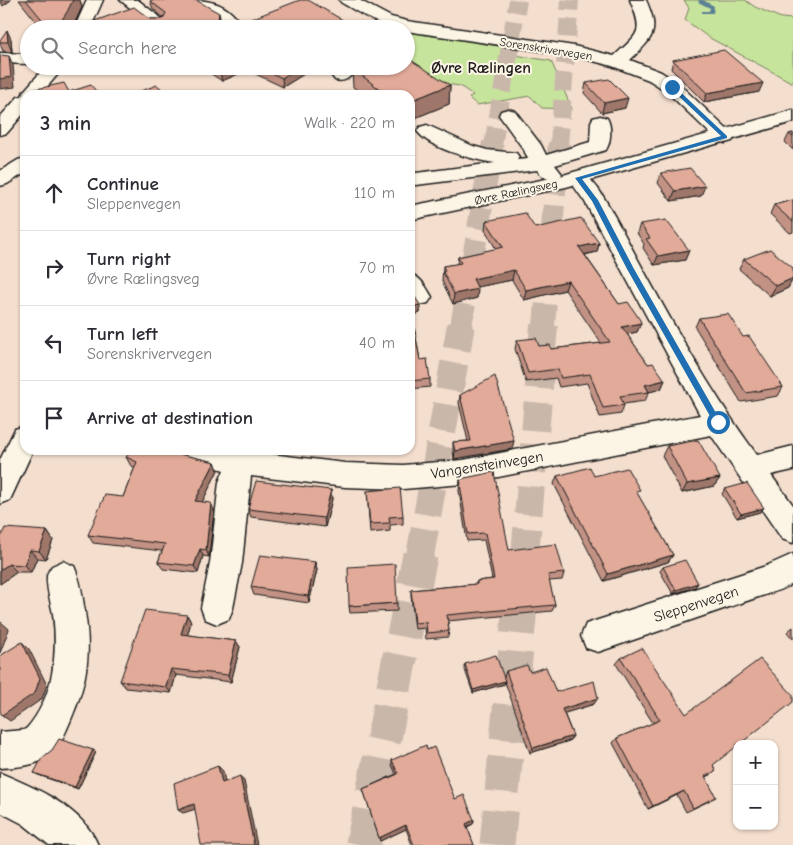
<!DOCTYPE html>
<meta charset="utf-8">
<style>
body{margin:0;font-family:"Comic Neue",sans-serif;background:#f2f2f3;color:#2b2b33}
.controls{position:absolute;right:15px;bottom:15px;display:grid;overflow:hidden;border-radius:10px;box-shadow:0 1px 4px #0004}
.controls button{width:45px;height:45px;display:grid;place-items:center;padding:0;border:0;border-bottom:1px solid #e1e1e2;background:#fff;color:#2b2b33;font:25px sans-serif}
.stop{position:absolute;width:15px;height:15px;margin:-11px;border:4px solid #1f6fb2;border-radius:50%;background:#fff}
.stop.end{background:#1f6fb2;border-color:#fff;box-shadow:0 1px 5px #0008}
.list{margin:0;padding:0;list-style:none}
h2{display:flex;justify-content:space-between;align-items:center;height:65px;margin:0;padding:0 20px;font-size:21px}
h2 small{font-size:16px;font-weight:400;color:#7c7c81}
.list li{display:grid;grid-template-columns:32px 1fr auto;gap:15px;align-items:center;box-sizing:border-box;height:75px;padding:0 20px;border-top:1px solid #e1e1e2}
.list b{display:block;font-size:19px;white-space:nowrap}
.list p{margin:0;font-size:16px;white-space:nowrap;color:#7c7c81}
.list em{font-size:16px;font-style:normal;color:#7c7c81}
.icon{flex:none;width:28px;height:28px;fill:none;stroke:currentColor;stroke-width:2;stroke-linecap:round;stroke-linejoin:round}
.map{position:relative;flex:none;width:793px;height:845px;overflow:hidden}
.search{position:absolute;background:#fff;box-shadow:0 1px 4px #0004;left:20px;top:20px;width:395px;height:55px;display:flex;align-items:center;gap:12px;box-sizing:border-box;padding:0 18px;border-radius:28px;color:#7c7c81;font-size:19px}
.panel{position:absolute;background:#fff;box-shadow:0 1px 4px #0004;left:20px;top:90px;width:395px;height:365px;border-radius:15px}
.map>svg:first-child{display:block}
.green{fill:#c7e49c;stroke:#72805c}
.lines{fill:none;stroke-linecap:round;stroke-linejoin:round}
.stream{fill:#5c8095;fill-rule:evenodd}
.highway-tunnel-far3{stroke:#c9b7aa;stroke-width:18;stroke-dasharray:18 9;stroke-linecap:butt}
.highway-tunnel-far2{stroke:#c9b7aa;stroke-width:22;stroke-dasharray:22 11;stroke-linecap:butt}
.highway-tunnel-far1{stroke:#c9b7aa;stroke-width:28;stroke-dasharray:28 14;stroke-linecap:butt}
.highway-tunnel{stroke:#c9b7aa;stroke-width:35;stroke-dasharray:35 18;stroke-linecap:butt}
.minor-casing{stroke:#1c1c1c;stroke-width:3}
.major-casing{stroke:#1c1c1c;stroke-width:3}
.minor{fill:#fcf5e5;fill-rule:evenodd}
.major{fill:#fcf5e5;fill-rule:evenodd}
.wall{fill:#c29284;stroke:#1c1c1c}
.shaded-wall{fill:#9e776b;stroke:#1c1c1c}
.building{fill:#e1aa99;stroke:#1c1c1c}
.route{fill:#1f6fb2}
.labels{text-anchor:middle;stroke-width:4;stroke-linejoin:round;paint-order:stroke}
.far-street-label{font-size:12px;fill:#1c1c1c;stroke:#fcf5e5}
.street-label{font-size:15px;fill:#1c1c1c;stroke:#fcf5e5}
.far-district-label{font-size:16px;font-weight:bold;fill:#1c1c1c;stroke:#fcf5e5}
</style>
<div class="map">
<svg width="793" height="845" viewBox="0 0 793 845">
<rect width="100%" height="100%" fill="#f4dece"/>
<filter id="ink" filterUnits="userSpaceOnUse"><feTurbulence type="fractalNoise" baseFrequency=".02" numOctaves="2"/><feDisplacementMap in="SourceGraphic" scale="10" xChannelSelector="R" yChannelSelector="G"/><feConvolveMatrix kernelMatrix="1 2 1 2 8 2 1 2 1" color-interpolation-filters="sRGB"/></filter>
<g filter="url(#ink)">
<g class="green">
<polygon points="684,0 745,0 755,7 781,18 793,19 793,83 708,37 685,20 689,8"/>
<polygon points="406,31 505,46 515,55 551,61 572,109 542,108 530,96 477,105 469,98 473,95 460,86 446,84 406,66"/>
</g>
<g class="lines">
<polygon class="stream" points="699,0 703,0 714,6 713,13 702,13 702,11 709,11 710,8 698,2"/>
<g class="highway-tunnel-far3">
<polyline points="493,145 518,0"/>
<polyline points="559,145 570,0"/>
</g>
<g class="highway-tunnel-far2">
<polyline points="461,326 493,143"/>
<polyline points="544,326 559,143"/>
</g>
<g class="highway-tunnel-far1">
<polyline points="420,556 461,325"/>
<polyline points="525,556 544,325"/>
</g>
<g class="highway-tunnel">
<polyline points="363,845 420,555"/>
<polyline points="497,845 525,555"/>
</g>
<defs>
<g id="minor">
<polygon points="87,0 103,0 90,29 74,29"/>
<polygon points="120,0 138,0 167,23 165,26 153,26"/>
<path d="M190,0C211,0 227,4 239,22L237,29H221L223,22L221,19L193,3Z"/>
<path d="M339,0H359L391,17L407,21L574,46L614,56C639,33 644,33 630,0H646C660,32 654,37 630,60L661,72L678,83L735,137L732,141L725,143L718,141L666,91L649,80L612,66L574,56L406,31V29C383,29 362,14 342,3Z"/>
<polygon points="0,53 29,54 29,64 0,63"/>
<polygon points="46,66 65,66 40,95 25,95 25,112 7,133 0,135 0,117 18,97 22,96 24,91"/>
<path d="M340,66H358C351,76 347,83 335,80L332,76Z"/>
<path d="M508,109L515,111L541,145L546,155L590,142L591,122L593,118L600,116L607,118C612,126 611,142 606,150L555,165L562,174L559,178C548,181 544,178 537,170L416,185L410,184V174L416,173L495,163C474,160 430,149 417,131L420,127L427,125L473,146L487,150L516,153L519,157L517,160L528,159L524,150L499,115L501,111Z"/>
<polygon points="25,158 25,173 7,184 0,186 0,171 18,160"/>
<path d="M578,172C596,176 612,213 621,228C662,305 705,384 757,455L793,446V470L771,475L793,505V543L782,539L711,435L463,484L403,489L345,487L251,476L242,563L233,608L229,619L217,624L205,619L201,608L210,563L219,482L224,470L186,458L182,450H237L345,463L403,465L463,460L700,415L585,202L568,178L571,174Z"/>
<path d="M410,274C421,277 426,287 432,297L428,303L420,305L410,301Z"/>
<polygon points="793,554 793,584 782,589 598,652 586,648 581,636 586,624 598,620 766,566"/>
<path d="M63,561L74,566C80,579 82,592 84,606C92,651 88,681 70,722C65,733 60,747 51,755C37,766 17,767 0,768V732L24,730L27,728C54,697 58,653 53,614C51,603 46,588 47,576C47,573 50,569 52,566Z"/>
<path d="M0,773C36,788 82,807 98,845H49L23,824L0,812Z"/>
</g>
<g id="major">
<polygon points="793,110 793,122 566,187 410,220 410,206 556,177"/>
<polygon points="25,426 25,450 33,450 10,500 0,504 0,460 15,429"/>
</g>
</defs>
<use href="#minor" class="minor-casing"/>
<use href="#major" class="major-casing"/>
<use href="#minor" class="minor"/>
<use href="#major" class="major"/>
</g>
<g class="wall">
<polygon points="19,0 80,0 82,7 72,29 42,29"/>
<polygon points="150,1 221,22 238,24 353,29 84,29 82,22 86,24 150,19 163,19 164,18 153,9"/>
<polygon points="11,39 12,52 3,51 0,44 0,40"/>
<polygon points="673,60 759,92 704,102 671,69"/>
<polygon points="199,66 306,66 303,68 304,74 283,87 247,70 222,81"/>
<polygon points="352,68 450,85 449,104 410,120 410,95 364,95 353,87"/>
<polygon points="586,83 625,108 602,113 584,93"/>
<polygon points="793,133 793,150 785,142 789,134"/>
<polygon points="661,173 701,196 671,201 658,183"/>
<polygon points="793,200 793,232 790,233 770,214 774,205"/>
<polygon points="486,221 535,228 599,243 597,252 585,255 619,304 641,323 637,332 627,334 648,364 665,380 661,389 649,392 645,401 624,404 624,405 621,414 600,417 587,383 559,387 556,378 526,382 515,349 517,340 539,346 551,349 601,343 565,290 524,300 512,280 477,287 477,298 453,304 442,281 443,266 457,264 458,257 496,249 485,230"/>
<polygon points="640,224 689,250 685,260 654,265 643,248 644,244 637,233"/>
<polygon points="744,259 793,279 788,288 770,296 739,269"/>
<polygon points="410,294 420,305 420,313 412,315 420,360 430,379 430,387 410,389"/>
<polygon points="699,318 743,337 783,387 778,396 741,402 695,327"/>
<polygon points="460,395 512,449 454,459 453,451 453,442 468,441 459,403"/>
<polygon points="667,446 720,478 714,486 682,493 662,456"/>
<polygon points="165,451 215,462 218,470 202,502 214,510 209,557 203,556 198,573 163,569 158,562 162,551 93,543 88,535 123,497 135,467 131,466 126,457"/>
<polygon points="557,476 594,476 638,495 673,555 668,562 604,581 554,484"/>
<polygon points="460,479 509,550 564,573 562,580 549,581 555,605 552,611 448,621 449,631 448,637 426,639 425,628 415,629 411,596 411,590 476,584 477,581 492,579 484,540 467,541 459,491"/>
<polygon points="725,489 764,508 760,512 737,518 722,494"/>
<polygon points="331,490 332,499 325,527 251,517 248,509"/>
<polygon points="367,491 403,516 403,524 390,525 390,531 370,533"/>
<polygon points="47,531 53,540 46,559 37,558 31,572 17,572 0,584 0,539"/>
<polygon points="315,562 317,570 309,603 254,595 251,587"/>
<polygon points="663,567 698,583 695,587 673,594 660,571"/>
<polygon points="397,603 397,611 350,613 349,606"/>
<polygon points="187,615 191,622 187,635 236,641 240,647 231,682 176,675 171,693 126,688 120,681"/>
<polygon points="793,627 793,639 787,632"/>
<polygon points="621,658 713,765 710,775 705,777 709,801 686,812 677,795 648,809 613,743 617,738 653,723 616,664"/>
<polygon points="465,664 504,677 506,671 530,672 556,692 594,704 564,713 573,736 569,741 530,753 505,682 504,684 473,693 464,667"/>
<polygon points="52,750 93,750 96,752 78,789 38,775 34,773"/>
<polygon points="427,750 455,799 474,820 473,824 467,827 474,845 412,845 406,829 380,841 363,789 396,774 392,765 392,760"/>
</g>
<g class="shaded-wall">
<polygon points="0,0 11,0 3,6"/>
<polygon points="73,0 80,0 82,7 72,29 56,29"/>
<polygon points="219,13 221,22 219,28 218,20"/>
<polygon points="7,30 11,39 12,52 8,42"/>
<polygon points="9,56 13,65 15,87 0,89 0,79"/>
<polygon points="234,66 247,66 247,70 222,81 220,72"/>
<polygon points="297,66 306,66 303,68 304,74 283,87 282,78"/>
<polygon points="763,83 759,92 704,102 707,93"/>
<polygon points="450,85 449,104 410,120 410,101"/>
<polygon points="628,98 625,108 602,113 604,103"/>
<polygon points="705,186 701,196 671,201 675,191"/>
<polygon points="599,243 597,252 577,256 579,247"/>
<polygon points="689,250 685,260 654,265 658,256"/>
<polygon points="514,270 512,280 472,288 473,279"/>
<polygon points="793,278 788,288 770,296 776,286"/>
<polygon points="568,281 565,290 524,300 526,290"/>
<polygon points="478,289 477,298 453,304 454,294"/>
<polygon points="420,305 420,313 410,316 410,307"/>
<polygon points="641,323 637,332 619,336 622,327"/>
<polygon points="665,380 661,389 649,392 645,385"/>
<polygon points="514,441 512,449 454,459 455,451"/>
<polygon points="215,462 218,470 199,509 195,501"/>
<polygon points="720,478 714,486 682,493 687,484"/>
<polygon points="331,490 332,499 325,527 324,518"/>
<polygon points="211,503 214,510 209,557 206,550"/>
<polygon points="764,508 760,512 737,518 741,514"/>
<polygon points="47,531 53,540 46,559 39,551"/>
<polygon points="200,549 203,556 198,573 194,566"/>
<polygon points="30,550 37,558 31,572 24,565"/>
<polygon points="673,555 668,562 604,581 608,574"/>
<polygon points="315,562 317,570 309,603 308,596"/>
<polygon points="9,564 17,572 0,584 0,570"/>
<polygon points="698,583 695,587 673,594 676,590"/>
<polygon points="187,615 191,622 186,641 181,634"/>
<polygon points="1,622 9,629 0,653 0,625"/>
<polygon points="236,641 240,647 231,682 228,675"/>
<polygon points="22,642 29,649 47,685 42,699 10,721 2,715"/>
<polygon points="171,669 176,675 171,693 166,687"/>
<polygon points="505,681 504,684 473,693 473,690"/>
<polygon points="598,698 594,704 559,715 562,709"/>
<polygon points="573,736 569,741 530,753 533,748"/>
<polygon points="93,750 96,752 78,789 75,787"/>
<polygon points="218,766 223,771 226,788 222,783"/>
<polygon points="240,776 244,781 257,845 254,845"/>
<polygon points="684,791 677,795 648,809 653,806"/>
<polygon points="194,804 199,808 183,813 178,810"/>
<polygon points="474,820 473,824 464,828 466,824"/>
<polygon points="406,825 406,829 380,841 379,838"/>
</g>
<g class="building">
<polygon points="26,0 73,0 67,12 56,29 50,29"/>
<polygon points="152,0 196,0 219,13 218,20 219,22 234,22 238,24 300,0 308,0 353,26 347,29 99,29 82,22 86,24 134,7 150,19 163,19 166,13 150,1"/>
<polygon points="7,30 8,42 0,42 0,40"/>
<polygon points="724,50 763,83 707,93 673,60"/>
<polygon points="0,55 9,56 11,77 0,79"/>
<polygon points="406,57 450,85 410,101 410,95 387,95 352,68 358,66 406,66"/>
<polygon points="211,66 234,66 220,72"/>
<polygon points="257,66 300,66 282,78"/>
<polygon points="609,79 628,98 604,103 586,83"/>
<polygon points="64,83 69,92 91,85 99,95 35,95 32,90"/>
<polygon points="157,85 169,95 130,95"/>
<polygon points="793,133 793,137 789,134"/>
<polygon points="690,168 705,186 675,191 661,173"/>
<polygon points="793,200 793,222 774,205"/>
<polygon points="525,213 535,228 581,218 599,243 579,247 619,304 628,302 640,320 641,323 622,327 648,364 653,363 665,380 645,385 649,392 620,396 624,405 603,408 590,374 561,378 558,369 528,373 517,340 536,338 539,346 550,345 551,349 610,342 568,281 526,290 514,270 473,279 478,289 454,294 443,272 445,271 443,266 461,263 458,257 503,247 486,221"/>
<polygon points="25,219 25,260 24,220"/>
<polygon points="666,220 689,250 658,256 646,239 650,238 640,224"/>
<polygon points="770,249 793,268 793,278 776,286 744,259"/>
<polygon points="410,294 415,297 420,305 410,307 420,360 427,359 430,379 410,381"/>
<polygon points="728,314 743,337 749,336 783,387 746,393 699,318"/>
<polygon points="495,376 514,441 455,451 453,442 471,441 460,395"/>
<polygon points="698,440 720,478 687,484 667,446"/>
<polygon points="132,450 162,450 215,462 195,501 211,503 206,550 200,549 194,566 158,562 165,544 88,535 105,495 123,497 137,462 126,457"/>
<polygon points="590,467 594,476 627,468 640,490 636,491 673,555 608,574 557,476"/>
<polygon points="494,472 509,550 556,544 564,573 548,575 555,605 447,615 449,631 427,633 426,622 415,623 411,590 477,584 477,581 494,579 485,533 468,534 460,484 461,484 460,479"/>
<polygon points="256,481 331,490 324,518 248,509"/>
<polygon points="747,483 764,508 741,514 725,489"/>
<polygon points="400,488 403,516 389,517 390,523 370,524 367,491"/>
<polygon points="5,528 47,531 39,551 30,550 24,565 9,564 0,570 0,539"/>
<polygon points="260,555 315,562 308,596 251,587"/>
<polygon points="685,560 698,583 676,590 663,567"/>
<polygon points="395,564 397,603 349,606 348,567"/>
<polygon points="145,610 187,615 181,634 236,641 228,675 171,669 166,687 120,681"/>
<polygon points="22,642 40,678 35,693 2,715 0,711 0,656"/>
<polygon points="642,648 686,714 760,659 793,695 793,702 740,744 737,744 737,746 713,765 716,771 705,776 716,797 693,808 684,791 653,806 617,738 660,720 621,658"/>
<polygon points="496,655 505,681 473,690 465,664"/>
<polygon points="527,665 530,672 546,667 556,692 594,681 598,698 562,709 573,736 533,748 506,671"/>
<polygon points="59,739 93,750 75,787 34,773 42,758 52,750"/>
<polygon points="426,745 427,750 434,747 455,799 464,795 474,820 466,824 474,845 414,845 406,825 379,838 363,789 398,774 392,760"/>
<polygon points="218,766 222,783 240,776 254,845 201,845 194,804 178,810 174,783"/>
</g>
</g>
<polygon class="route" points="670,86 674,86 727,136 727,138 582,179 598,200 634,269 720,420 720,425 715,425 627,269 592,201 575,178 721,136 670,88"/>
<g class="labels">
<g class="far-street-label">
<text transform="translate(546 49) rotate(9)" y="4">Sorenskrivervegen</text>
<text transform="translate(516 192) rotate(-12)" y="4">Øvre Rælingsveg</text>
</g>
<g class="street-label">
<text transform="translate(487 465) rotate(-9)" y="5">Vangensteinvegen</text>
<text transform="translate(696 604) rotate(-18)" y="5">Sleppenvegen</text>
</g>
<g class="far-district-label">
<text x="481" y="73">Øvre Rælingen</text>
</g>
</g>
</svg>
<div class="controls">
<button>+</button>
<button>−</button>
</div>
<div class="stop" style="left:718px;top:422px"></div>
<div class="stop end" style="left:672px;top:87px"></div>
<div class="search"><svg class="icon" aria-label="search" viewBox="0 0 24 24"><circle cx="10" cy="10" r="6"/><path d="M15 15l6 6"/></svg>Search here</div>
<section class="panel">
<h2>3 min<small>Walk · 220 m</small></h2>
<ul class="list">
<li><svg class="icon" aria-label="ahead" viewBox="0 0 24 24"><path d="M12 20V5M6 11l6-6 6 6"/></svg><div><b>Continue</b><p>Sleppenvegen</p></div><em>110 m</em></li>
<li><svg class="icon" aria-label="right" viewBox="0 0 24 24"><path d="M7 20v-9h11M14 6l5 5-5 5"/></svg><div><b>Turn right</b><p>Øvre Rælingsveg</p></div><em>70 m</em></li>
<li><svg class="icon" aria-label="left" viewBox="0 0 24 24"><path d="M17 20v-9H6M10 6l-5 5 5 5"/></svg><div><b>Turn left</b><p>Sorenskrivervegen</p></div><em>40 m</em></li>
<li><svg class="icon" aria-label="arrive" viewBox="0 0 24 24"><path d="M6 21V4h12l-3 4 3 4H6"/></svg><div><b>Arrive at destination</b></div></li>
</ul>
</section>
</div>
